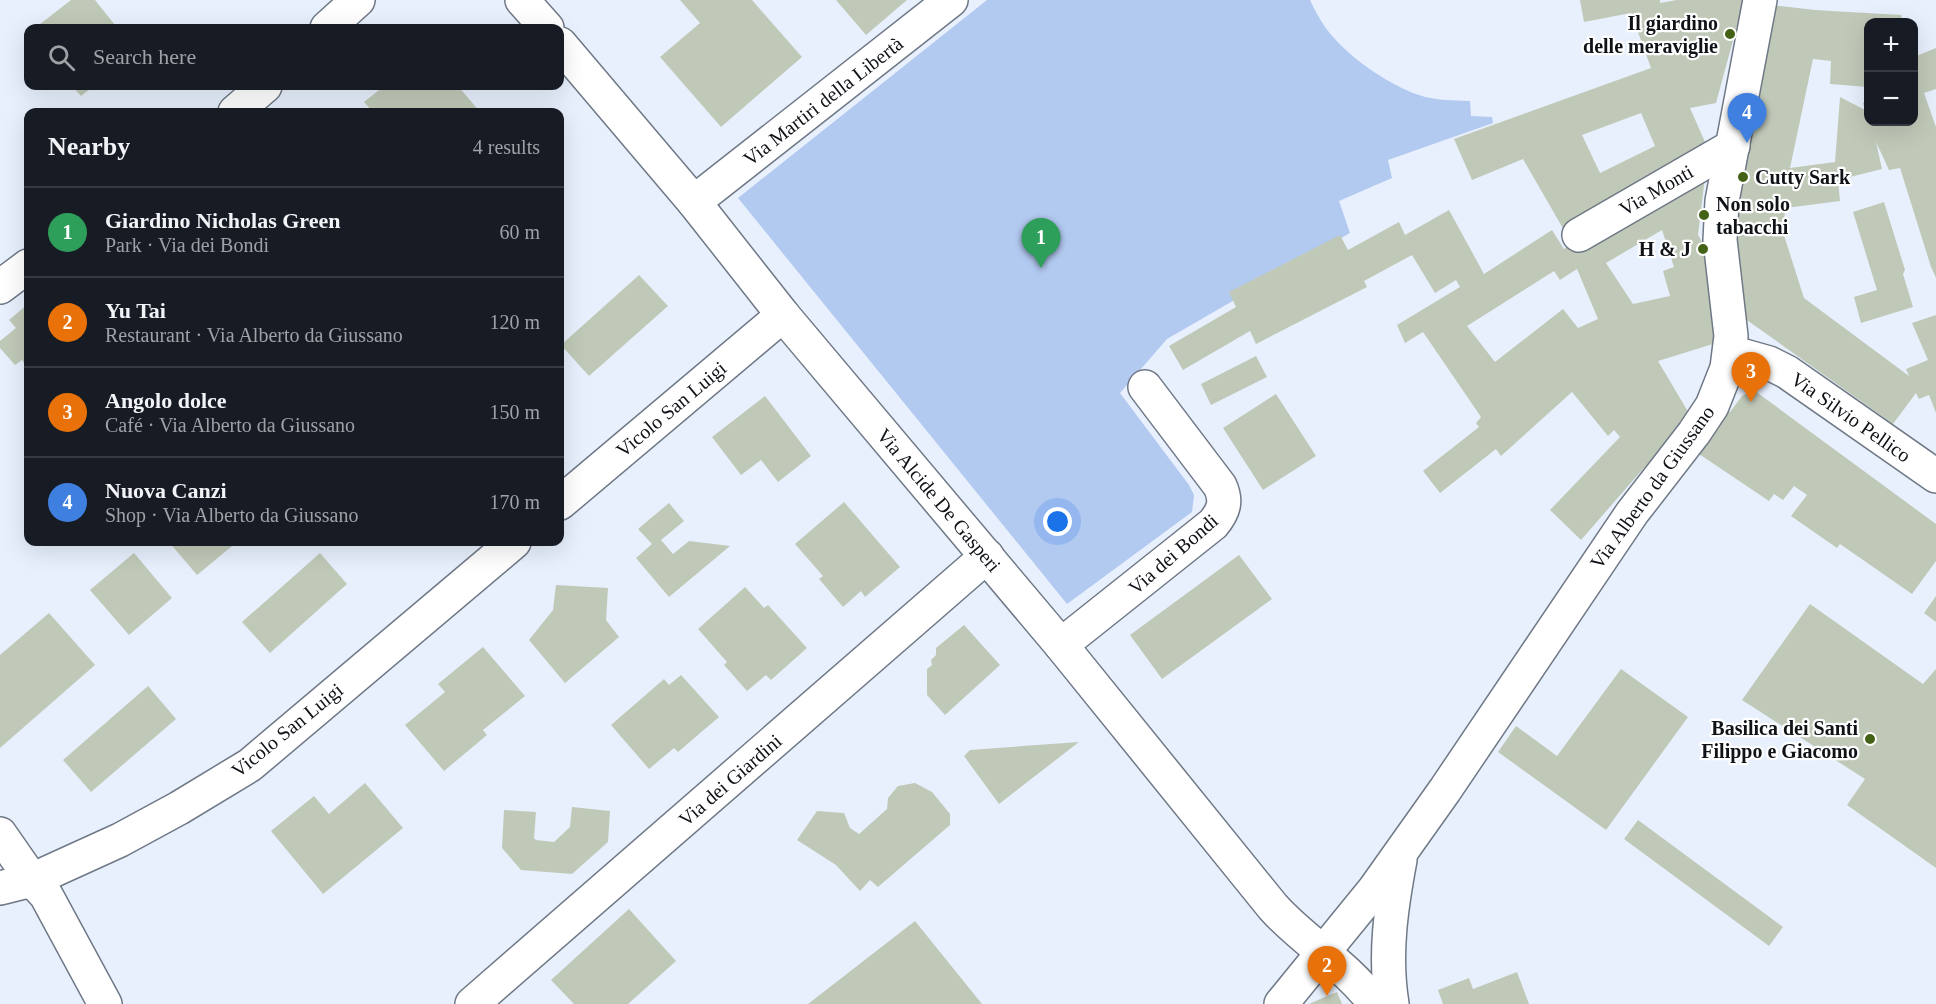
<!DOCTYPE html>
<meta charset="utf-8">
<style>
body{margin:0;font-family:Georgia,serif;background:#20242c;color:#f1f3f6}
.controls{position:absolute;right:18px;top:18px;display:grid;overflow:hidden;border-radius:12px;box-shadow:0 6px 24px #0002}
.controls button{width:54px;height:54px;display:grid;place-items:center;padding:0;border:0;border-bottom:2px solid #363941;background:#171b24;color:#f1f3f6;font:30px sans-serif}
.you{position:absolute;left:1058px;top:522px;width:21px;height:21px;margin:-15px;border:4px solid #fff;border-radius:50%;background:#1a73e8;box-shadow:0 0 0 9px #1a73e833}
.badge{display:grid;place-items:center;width:39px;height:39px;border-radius:50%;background:#a3b291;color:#fff;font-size:20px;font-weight:700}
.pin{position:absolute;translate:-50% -50px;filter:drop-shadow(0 2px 3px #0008)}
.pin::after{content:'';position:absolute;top:32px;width:21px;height:18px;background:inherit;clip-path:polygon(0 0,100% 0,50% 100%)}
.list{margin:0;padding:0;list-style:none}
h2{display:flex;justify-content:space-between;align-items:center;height:78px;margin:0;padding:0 24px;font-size:26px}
h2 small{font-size:20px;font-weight:400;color:#9ea1a6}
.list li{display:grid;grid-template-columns:39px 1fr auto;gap:18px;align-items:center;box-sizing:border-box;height:90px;padding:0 24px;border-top:2px solid #363941}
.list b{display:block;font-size:22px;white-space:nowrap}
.list p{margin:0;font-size:20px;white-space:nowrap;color:#9ea1a6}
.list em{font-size:20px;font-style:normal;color:#9ea1a6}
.icon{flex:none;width:33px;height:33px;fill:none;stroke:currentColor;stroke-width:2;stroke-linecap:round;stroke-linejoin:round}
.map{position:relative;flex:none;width:1936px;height:1004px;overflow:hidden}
.search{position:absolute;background:#171b24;box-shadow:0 6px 24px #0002;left:24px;top:24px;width:540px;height:66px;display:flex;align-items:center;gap:15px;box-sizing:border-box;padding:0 21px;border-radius:12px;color:#9ea1a6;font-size:22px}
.panel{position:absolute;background:#171b24;box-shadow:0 6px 24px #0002;left:24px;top:108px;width:540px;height:438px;border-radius:12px}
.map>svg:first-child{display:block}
.green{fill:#b2c9f0}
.building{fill:#c0c9b8;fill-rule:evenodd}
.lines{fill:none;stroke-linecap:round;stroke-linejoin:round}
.minor-casing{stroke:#6f7886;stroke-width:36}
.minor{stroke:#fff;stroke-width:33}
.poi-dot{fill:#446216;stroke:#fff;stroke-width:2}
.labels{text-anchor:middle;stroke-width:4.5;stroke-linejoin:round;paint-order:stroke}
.poi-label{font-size:20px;font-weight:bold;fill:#0f1217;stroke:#fff;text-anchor:end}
.street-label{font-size:20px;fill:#0f1217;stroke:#fff}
</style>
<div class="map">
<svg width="1936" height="1004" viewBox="0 0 1936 1004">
<rect width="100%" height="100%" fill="#e8f0fd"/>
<path class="green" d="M987,0H1310C1316,13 1325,29 1335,39C1354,61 1392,86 1419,95C1436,101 1453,100 1470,101L1471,116L1492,117L1493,123L1388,160L1392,178L1339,201L1350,233L1167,339L1120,393L1189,485L1194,495L1192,512L1067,604L738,198Z"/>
<g class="building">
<polygon points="71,0 95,0 115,25 110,28 35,28"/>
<polygon points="680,0 752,0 802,57 721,127 660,57 700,23"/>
<polygon points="836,0 907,0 866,35"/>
<path d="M1580,0H1660V3L1677,0H1744L1716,103L1690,108L1709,151L1565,232L1523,159L1472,180L1454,139L1651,68L1631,13L1584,22ZM1641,113L1655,146L1600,173L1582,135Z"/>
<polygon points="1763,4 1815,10 1901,15 1903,22 1868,22 1868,87 1830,84 1831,61 1813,59 1790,168 1835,162 1840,97 1865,110 1863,103 1868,100 1868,122 1914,122 1914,57 1936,48 1936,89 1924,93 1936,127 1936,278 1931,267 1900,168 1889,170 1876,142 1882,169 1838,180 1840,201 1786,208 1782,229 1804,298 1909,376 1906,369 1928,360 1912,323 1936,315 1936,413 1929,395 1919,399 1916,393 1893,424 1744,318 1725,232"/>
<polygon points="72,86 94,86 81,96"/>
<polygon points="384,86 458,86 480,112 373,112 364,102"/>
<path d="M1706,169L1698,235L1706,249L1714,306L1713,344L1658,361L1690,415L1581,540L1550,510L1620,437L1614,430L1608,436L1572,392L1501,456L1496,449L1440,493L1423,471L1479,427L1476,423L1481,417L1423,332L1405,343L1397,325L1460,287L1456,280L1435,293L1412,255L1364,281L1367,287L1256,344L1250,331L1183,370L1169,346L1236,307L1229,292L1340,235L1348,250L1399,222L1405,235L1449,210L1484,274L1552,230L1564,249ZM1662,230L1674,267L1663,271L1670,296L1633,304L1606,263ZM1577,269L1598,319L1578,328L1563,309L1495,362L1467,326L1554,271L1560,280Z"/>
<polygon points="1884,202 1905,270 1903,274 1913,307 1861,323 1854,297 1877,290 1853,212"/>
<polygon points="639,275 668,306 589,376 561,345"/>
<polygon points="28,304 28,368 22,360 15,365 0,348 0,341 16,328 9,320"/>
<polygon points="1256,356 1267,377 1211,405 1201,384"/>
<polygon points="1752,391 1755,391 1936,524 1936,561 1912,594 1840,544 1837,548 1791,516 1807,495 1794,486 1783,500 1774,494 1769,501 1699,454 1707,445 1701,442 1722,411 1730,412 1742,396"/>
<polygon points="1276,394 1316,456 1263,490 1223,428"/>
<polygon points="765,396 811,456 778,482 761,460 741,475 712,437"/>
<polygon points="844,502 900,567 865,597 861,591 843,607 819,579 823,576 795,544"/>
<polygon points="669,503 684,521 661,540 673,554 689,541 730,546 669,597 636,558 652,544 638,529"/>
<polygon points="169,542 237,542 197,575"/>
<polygon points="134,553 172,598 129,635 90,590"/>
<polygon points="320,553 347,584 270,653 242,622"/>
<polygon points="1239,555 1272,599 1162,679 1130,635"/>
<polygon points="556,585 608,588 606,620 619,637 565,683 529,640 553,610"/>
<polygon points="745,587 764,608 768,605 807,648 771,680 766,675 747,691 724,665 727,662 698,629"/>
<polygon points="1936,596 1936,622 1924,613"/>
<polygon points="1810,604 1923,684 1936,669 1936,868 1847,805 1865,779 1742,700"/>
<polygon points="49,613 95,665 0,748 0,655"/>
<polygon points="964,625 1000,665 945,715 927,695 927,669 932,665 931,660 936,655 936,648"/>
<polygon points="483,647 525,696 483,730 487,735 444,771 405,725 445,692 438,684"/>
<polygon points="1621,669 1688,717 1606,830 1498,752 1516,726 1557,756"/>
<polygon points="681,675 719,717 678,752 674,748 649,769 611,725 664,679 669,685"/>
<polygon points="148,686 176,719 91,792 63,760"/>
<polygon points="1079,742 999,804 964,756 970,750"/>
<polygon points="365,783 403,828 323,894 271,831 314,796 329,814"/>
<polygon points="915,783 932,792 950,814 950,825 878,887 870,880 860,891 836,865 797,840 817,811 844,813 850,828 859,834 887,809 888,798 898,786"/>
<polygon points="572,807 610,811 608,842 572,874 521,870 502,848 504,810 536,812 534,838 536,840 554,842 570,827"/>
<polygon points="1638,820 1783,927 1769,946 1624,839"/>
<polygon points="629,909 676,961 628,1004 574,1004 551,980"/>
<polygon points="915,921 982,1004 808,1004"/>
<polygon points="1517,972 1529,1004 1443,1004 1438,990 1469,978 1473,989"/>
<polygon points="1337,992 1342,1004 1309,1004 1327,996"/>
</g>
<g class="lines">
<defs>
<g id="minor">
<polyline points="522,0 547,28"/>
<polyline points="327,28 358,0"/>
<path d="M560,44L694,202L783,315L1061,645L1273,907C1304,942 1347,965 1375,1004"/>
<polyline points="235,112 265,86"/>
<polyline points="694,202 951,0"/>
<polyline points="1579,235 1733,146"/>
<polyline points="0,287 28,266"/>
<polyline points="1730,352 1769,363 1787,372 1936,476"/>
<polyline points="560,503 783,315"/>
<path d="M1061,645L1213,524C1224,511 1227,501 1220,486L1145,387"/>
<polyline points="0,834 32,880 46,895 105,1004"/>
<polyline points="0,888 32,880 120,840 179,808 250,765 514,542"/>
<polyline points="472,1004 987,556"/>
<polyline points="1281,1004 1374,890 1445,790 1632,513 1694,433 1712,406 1727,368 1731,336 1720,240 1722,201 1760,0"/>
<path d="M1392,1004C1384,955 1391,908 1400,860"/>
</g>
</defs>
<use href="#minor" class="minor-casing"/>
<use href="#minor" class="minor"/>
</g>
<g class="poi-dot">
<circle cx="1730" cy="34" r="6"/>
<circle cx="1743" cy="177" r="6"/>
<circle cx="1704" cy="215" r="6"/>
<circle cx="1703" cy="249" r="6"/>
<circle cx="1870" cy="739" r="6"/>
</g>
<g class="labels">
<g class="poi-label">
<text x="1718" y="30">Il giardino<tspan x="1718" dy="23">delle meraviglie</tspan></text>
<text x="1755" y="184" text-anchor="start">Cutty Sark</text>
<text x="1716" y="211" text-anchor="start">Non solo<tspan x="1716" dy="23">tabacchi</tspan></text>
<text x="1691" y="256">H &amp; J</text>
<text x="1858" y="735">Basilica dei Santi<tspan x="1858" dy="23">Filippo e Giacomo</tspan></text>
</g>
<g class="street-label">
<text transform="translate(823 101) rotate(-38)" y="7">Via Martiri della Libertà</text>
<text transform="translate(1656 190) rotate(-30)" y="7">Via Monti</text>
<text transform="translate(671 409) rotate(-40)" y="7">Vicolo San Luigi</text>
<text transform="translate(1851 417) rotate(35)" y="7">Via Silvio Pellico</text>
<text transform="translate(1652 487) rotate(-54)" y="7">Via Alberto da Giussano</text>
<text transform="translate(939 500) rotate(50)" y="7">Via Alcide De Gasperi</text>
<text transform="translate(1173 554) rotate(-41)" y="7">Via dei Bondi</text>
<text transform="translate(287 730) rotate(-39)" y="7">Vicolo San Luigi</text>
<text transform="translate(730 780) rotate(-41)" y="7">Via dei Giardini</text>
</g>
</g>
</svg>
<div class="controls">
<button>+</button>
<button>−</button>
</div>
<div class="you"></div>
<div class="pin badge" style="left:1041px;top:268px;background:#2e9e5b">1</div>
<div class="pin badge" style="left:1327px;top:996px;background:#e8710a">2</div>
<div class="pin badge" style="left:1751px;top:402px;background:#e8710a">3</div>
<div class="pin badge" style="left:1747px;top:143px;background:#3f7fe0">4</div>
<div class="search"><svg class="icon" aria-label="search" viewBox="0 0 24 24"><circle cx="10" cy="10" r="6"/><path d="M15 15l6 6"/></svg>Search here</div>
<section class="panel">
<h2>Nearby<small>4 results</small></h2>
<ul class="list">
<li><span class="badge" style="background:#2e9e5b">1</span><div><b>Giardino Nicholas Green</b><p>Park · Via dei Bondi</p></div><em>60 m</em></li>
<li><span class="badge" style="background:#e8710a">2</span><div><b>Yu Tai</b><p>Restaurant · Via Alberto da Giussano</p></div><em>120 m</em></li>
<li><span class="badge" style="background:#e8710a">3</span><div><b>Angolo dolce</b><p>Café · Via Alberto da Giussano</p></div><em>150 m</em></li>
<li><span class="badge" style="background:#3f7fe0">4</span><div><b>Nuova Canzi</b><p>Shop · Via Alberto da Giussano</p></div><em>170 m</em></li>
</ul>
</section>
</div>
